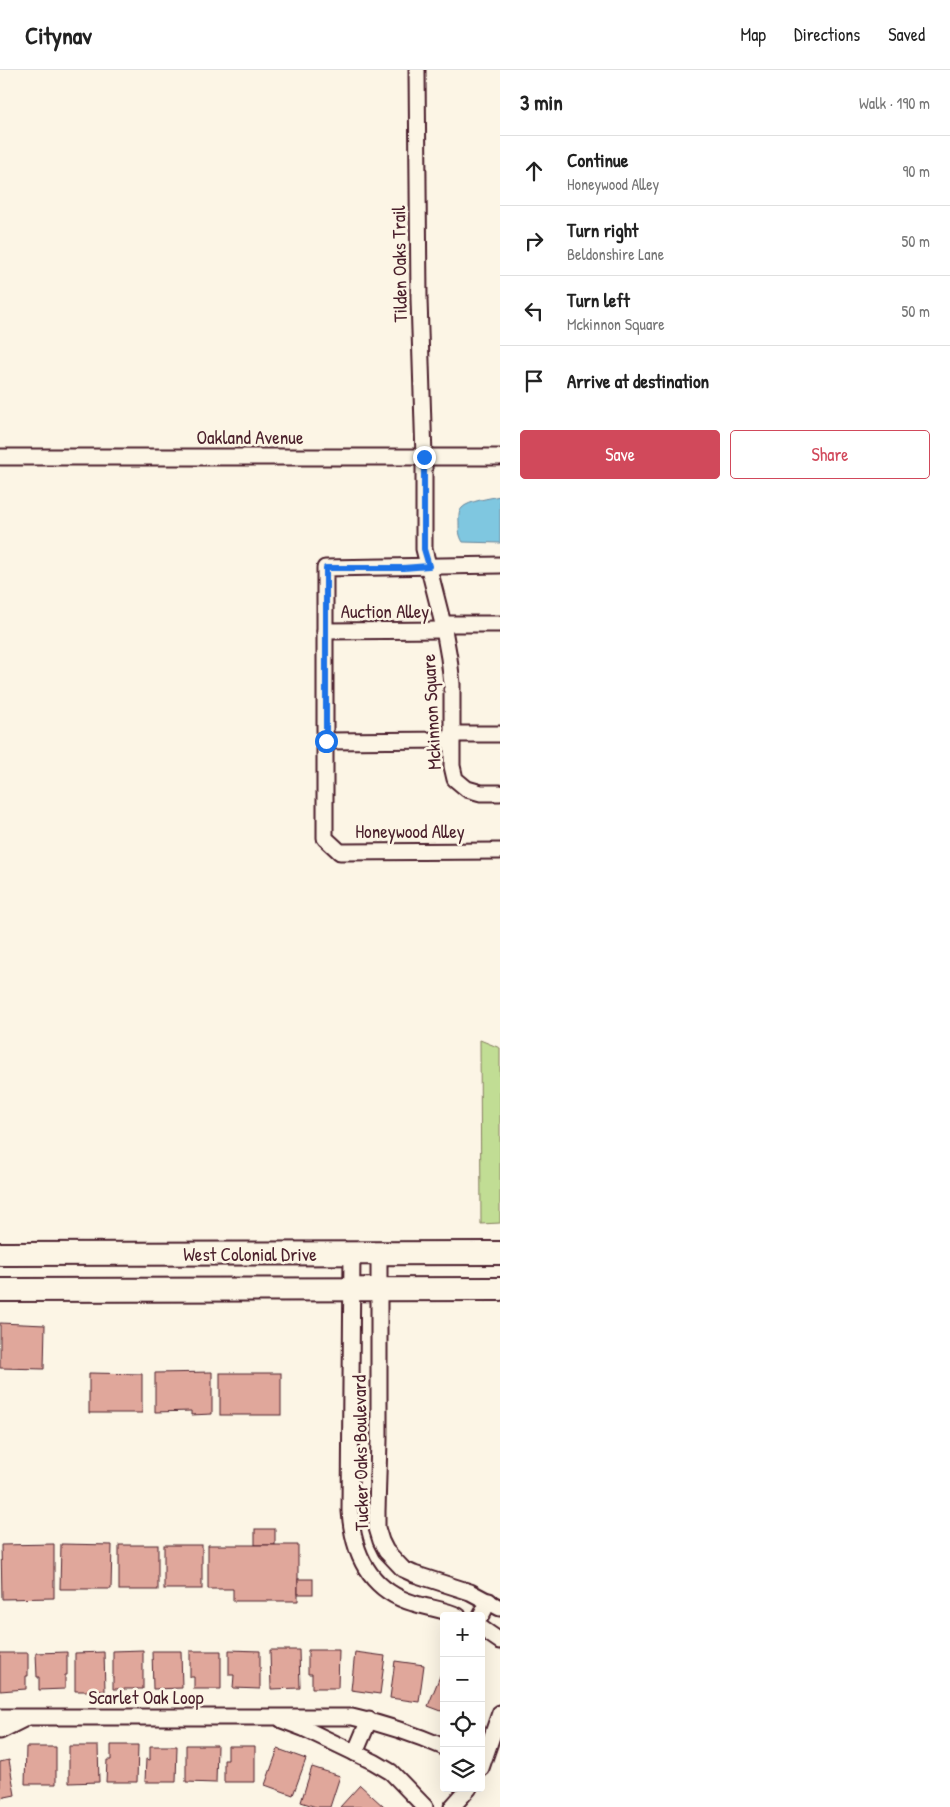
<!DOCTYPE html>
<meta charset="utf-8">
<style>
body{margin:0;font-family:"Patrick Hand",sans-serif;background:#f2f2f2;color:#222}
.controls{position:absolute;right:15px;bottom:15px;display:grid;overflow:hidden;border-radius:5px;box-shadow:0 5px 20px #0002}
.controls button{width:45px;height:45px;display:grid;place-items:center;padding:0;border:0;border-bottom:1px solid #e0e0e0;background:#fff;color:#222;font:25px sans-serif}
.stop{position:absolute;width:15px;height:15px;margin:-11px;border:4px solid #1a73e8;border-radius:50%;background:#fff}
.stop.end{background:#1a73e8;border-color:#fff;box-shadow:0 1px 5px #0008}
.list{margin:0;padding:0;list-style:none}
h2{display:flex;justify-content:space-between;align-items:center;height:65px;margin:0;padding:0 20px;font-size:21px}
h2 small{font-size:16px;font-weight:400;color:#767676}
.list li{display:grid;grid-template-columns:32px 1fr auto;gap:15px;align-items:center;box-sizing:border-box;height:70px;padding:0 20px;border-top:1px solid #e0e0e0}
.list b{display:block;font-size:19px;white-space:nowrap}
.list p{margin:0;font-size:16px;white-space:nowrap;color:#767676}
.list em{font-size:16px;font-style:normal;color:#767676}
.actions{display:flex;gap:10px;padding:15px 20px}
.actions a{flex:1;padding:11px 0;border:1px solid #d1495b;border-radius:5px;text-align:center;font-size:18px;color:#d1495b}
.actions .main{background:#d1495b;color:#fff}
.icon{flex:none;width:28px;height:28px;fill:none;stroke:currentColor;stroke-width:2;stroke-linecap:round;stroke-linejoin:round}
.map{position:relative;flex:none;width:500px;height:1737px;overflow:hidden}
header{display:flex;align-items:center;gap:30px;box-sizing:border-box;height:70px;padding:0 25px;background:#fff;border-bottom:1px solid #e0e0e0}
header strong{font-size:24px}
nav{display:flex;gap:28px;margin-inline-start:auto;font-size:18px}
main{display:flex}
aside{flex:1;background:#fff}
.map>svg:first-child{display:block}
.green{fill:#c1dd94;stroke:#867e60}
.water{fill:#7fc7e0;stroke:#6a8498}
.building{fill:#e0a79b;stroke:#4a1f2b}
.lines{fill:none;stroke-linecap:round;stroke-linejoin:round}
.minor-casing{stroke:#4a1f2b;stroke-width:19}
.highway-casing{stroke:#4a1f2b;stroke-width:26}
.minor{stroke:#fcf5e5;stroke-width:15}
.highway{stroke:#fcf5e5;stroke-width:22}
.route{stroke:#1a73e8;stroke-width:6}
.labels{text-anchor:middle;stroke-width:5;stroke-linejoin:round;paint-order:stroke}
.street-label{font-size:19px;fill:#4a1f2b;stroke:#fcf5e5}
</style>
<header>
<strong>Citynav</strong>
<nav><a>Map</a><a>Directions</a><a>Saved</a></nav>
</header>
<main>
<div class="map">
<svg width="500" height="1737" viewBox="0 0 500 1737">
<rect width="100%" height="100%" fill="#fcf5e5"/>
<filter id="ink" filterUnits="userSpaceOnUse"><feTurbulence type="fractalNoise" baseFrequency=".02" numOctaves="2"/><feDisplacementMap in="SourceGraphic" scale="10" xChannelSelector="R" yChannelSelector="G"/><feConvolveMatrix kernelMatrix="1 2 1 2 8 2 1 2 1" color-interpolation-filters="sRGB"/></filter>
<g filter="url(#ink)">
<polygon class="green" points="480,970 500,978 500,1153 481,1154"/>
<path class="water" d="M500,426V473L463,472C459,466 459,460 459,453C459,448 458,442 462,438C468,431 491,428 500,426Z"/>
<g class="building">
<polygon points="0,1253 45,1255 44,1299 0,1298"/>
<polygon points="212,1302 212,1344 191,1345 191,1341 155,1342 155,1303"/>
<polygon points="89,1303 142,1304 142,1343 89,1343"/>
<rect x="220" y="1303" width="61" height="42"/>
<rect x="255" y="1459" width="20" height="16"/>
<polygon points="54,1474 54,1528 2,1529 1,1475"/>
<polygon points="61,1474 112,1475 111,1519 60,1519"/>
<rect x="119" y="1475" width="39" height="45"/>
<rect x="164" y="1475" width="38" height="44"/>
<polygon points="208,1475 298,1475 298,1531 233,1531 233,1519 208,1519"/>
<rect x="298" y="1509" width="15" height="15"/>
<polygon points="143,1580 143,1619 113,1619 113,1581"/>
<polygon points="229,1580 260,1581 260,1619 233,1618 234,1605 229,1605"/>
<polygon points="270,1580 299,1580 300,1618 271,1619"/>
<polygon points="308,1580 339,1580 338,1618 312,1618 312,1604 308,1604"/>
<polygon points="152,1581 181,1581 182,1618 153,1619"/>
<polygon points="190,1581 221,1581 221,1619 194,1619 194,1607 190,1607"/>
<polygon points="67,1582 67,1605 65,1605 65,1619 39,1620 39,1607 37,1607 36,1583"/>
<polygon points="104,1582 105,1621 75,1621 75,1583"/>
<polygon points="355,1582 385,1586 380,1624 351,1620"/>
<polygon points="0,1583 28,1583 28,1606 26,1606 26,1619 0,1621"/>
<polygon points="395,1591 424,1595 419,1632 390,1628"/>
<polygon points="442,1601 444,1602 444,1642 428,1636"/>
<polygon points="111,1675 138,1675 137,1712 106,1712 107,1690 111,1690"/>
<polygon points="186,1675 217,1675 216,1713 186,1712"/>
<polygon points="69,1676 98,1676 99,1712 69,1713"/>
<polygon points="150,1676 177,1676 176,1712 145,1712 146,1689 150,1690"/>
<polygon points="228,1676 255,1676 255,1712 224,1712 224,1690 228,1690"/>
<polygon points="26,1677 56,1677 56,1714 25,1714"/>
<polygon points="278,1679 306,1689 293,1725 265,1715"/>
<polygon points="9,1690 15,1725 0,1728 0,1692"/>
<polygon points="312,1697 340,1706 330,1737 316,1737 301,1732"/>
<polygon points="360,1715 384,1737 340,1737"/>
</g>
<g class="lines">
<defs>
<g id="minor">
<polyline points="417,0 419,229 424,387 424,479 443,554 449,588 452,614 452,696 455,709 467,719 481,723 500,723"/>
<polyline points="0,387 500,387"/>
<polyline points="500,495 325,498 325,768 340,782 500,781"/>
<polyline points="443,554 500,554"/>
<polyline points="325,561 445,560"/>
<polyline points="452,664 500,664"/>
<polyline points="325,671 452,670"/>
<path d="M352,1183L350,1441C353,1483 369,1520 413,1533C428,1538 444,1539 458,1546"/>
<polyline points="379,1183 379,1370 377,1441 377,1458 381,1471 386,1481 403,1499 414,1504 470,1522 500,1538"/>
<polyline points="481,1546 489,1531"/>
<polyline points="481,1558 500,1571"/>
<path d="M0,1647H352C384,1654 414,1664 444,1677"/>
<polyline points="282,1650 303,1658 374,1692 391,1702 425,1737"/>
<polyline points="0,1661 26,1648"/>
<polyline points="355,1683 369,1650"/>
<polyline points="481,1698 500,1643"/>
<polyline points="452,1737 469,1718"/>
</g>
<g id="highway">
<polyline points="0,1184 500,1183"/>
<polyline points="0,1220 500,1219"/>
</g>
</defs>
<use href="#minor" class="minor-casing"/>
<use href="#highway" class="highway-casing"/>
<use href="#minor" class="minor"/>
<use href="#highway" class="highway"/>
</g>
</g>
<g class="lines" filter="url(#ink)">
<polyline class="route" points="326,671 326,498 403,498 429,496 424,479 424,387"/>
</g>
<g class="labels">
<g class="street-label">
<text transform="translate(399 194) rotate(-91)" y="7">Tilden Oaks Trail</text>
<text x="250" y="374">Oakland Avenue</text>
<text x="385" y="548">Auction Alley</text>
<text transform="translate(431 642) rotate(-93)" y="7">Mckinnon Square</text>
<text x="410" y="768">Honeywood Alley</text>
<text x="250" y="1191">West Colonial Drive</text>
<text transform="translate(360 1383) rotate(-91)" y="7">Tucker Oaks Boulevard</text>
<text x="146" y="1634">Scarlet Oak Loop</text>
</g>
</g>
</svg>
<div class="controls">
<button>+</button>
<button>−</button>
<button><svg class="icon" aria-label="locate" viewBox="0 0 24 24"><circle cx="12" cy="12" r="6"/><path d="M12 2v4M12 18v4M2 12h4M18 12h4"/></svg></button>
<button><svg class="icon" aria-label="layers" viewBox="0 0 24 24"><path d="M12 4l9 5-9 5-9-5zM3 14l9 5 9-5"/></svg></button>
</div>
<div class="stop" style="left:326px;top:671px"></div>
<div class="stop end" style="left:424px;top:387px"></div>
</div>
<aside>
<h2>3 min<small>Walk · 190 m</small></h2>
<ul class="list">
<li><svg class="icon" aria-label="ahead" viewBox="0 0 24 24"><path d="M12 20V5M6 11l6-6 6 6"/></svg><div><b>Continue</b><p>Honeywood Alley</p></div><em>90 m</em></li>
<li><svg class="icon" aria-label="right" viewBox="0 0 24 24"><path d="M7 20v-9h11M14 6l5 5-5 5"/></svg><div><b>Turn right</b><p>Beldonshire Lane</p></div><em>50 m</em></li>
<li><svg class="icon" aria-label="left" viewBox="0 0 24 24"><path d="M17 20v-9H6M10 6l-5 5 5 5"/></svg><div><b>Turn left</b><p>Mckinnon Square</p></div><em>50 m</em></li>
<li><svg class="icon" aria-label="arrive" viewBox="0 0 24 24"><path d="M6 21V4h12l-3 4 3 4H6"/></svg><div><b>Arrive at destination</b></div></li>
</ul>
<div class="actions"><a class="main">Save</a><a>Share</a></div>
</aside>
</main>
